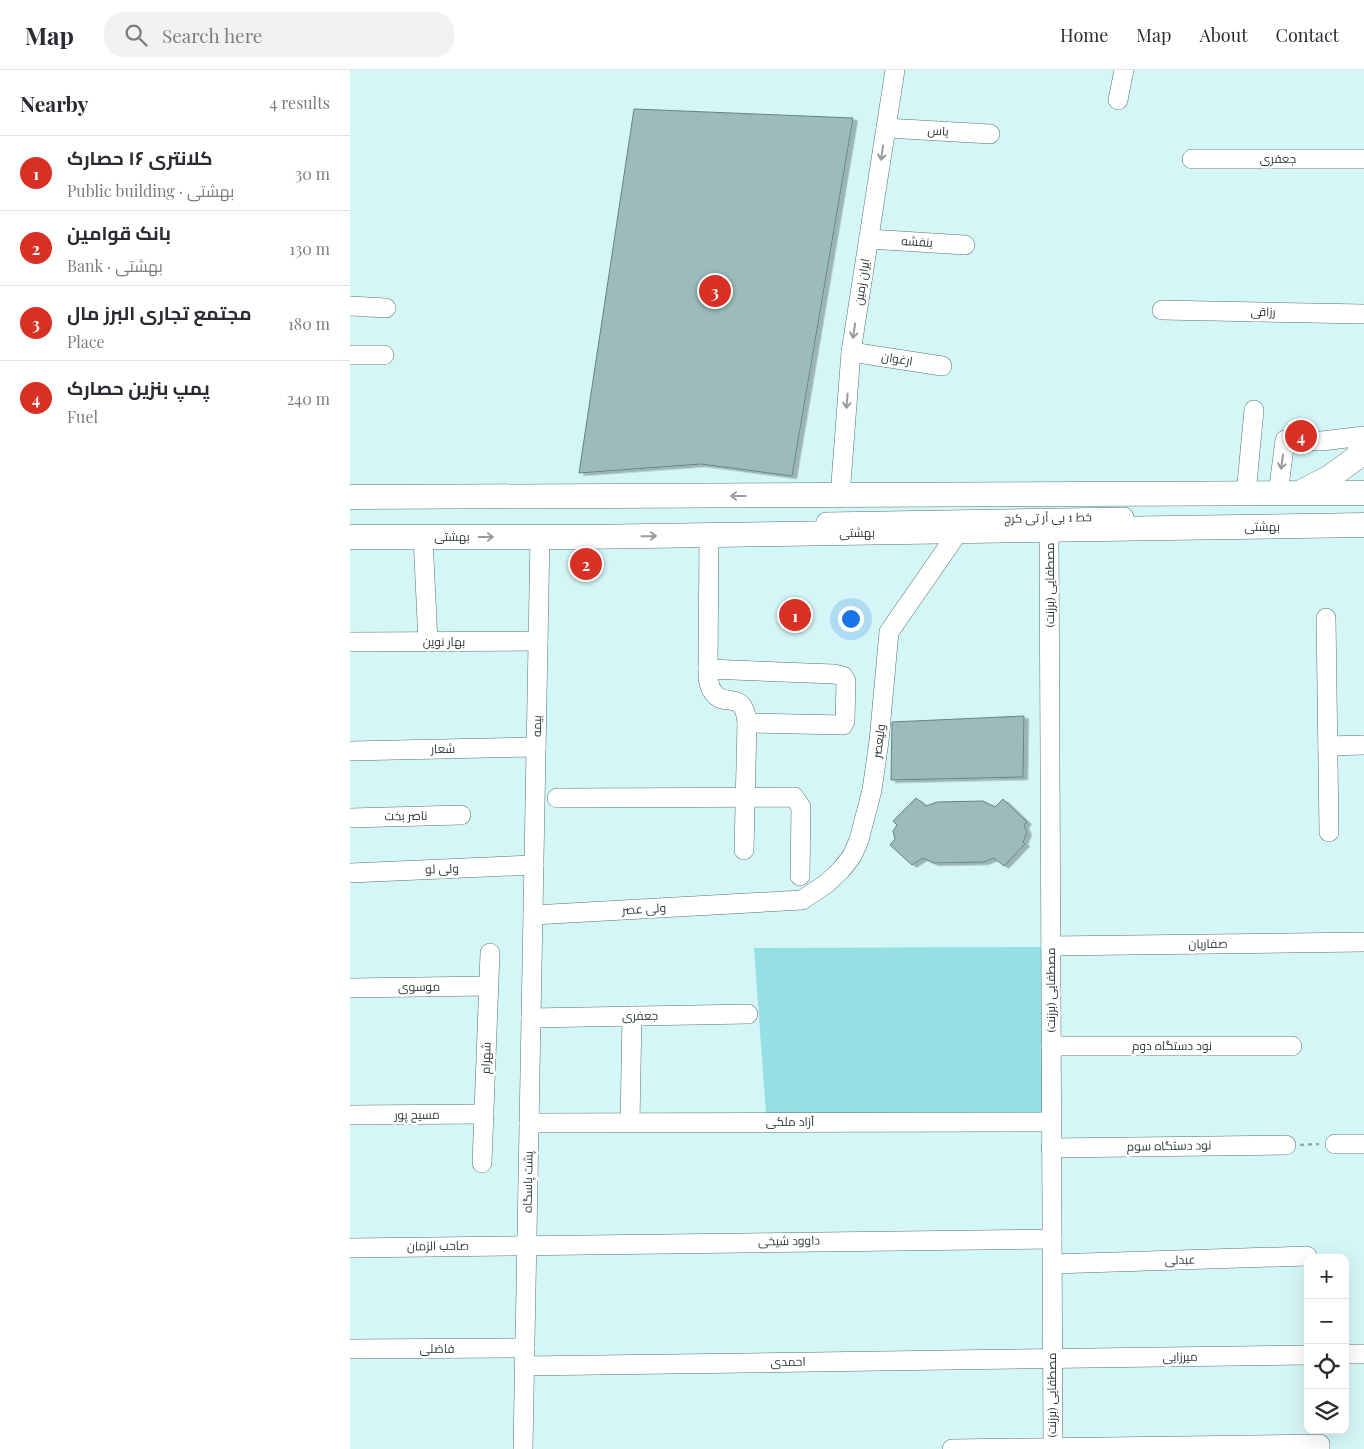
<!DOCTYPE html>
<meta charset="utf-8">
<style>
body{margin:0;font-family:"Playfair Display",Cairo,serif;background:#f2f2f3;color:#2b2b33}
.controls{position:absolute;right:15px;bottom:15px;display:grid;overflow:hidden;border-radius:10px;box-shadow:0 5px 20px #0002}
.controls button{width:45px;height:45px;display:grid;place-items:center;padding:0;border:0;border-bottom:1px solid #e1e1e2;background:#fff;color:#2b2b33;font:25px sans-serif}
.you{position:absolute;left:500px;top:548px;width:18px;height:18px;margin:-12px;border:4px solid #fff;border-radius:50%;background:#1a73e8;box-shadow:0 0 0 8px #1a73e833}
.badge{display:grid;place-items:center;width:32px;height:32px;border-radius:50%;background:#d93025;color:#fff;font-size:16px;font-weight:700}
.pin{position:absolute;translate:-50% -50%;border:2px solid #fff;box-shadow:0 1px 5px #0006}
.list{margin:0;padding:0;list-style:none}
h2{display:flex;justify-content:space-between;align-items:center;height:65px;margin:0;padding:0 20px;font-size:21px}
h2 small{font-size:16px;font-weight:400;color:#7c7c81}
.list li{display:grid;grid-template-columns:32px 1fr auto;gap:15px;align-items:center;box-sizing:border-box;height:75px;padding:0 20px;border-top:1px solid #e1e1e2}
.list b{display:block;font-size:19px;white-space:nowrap}
.list p{margin:0;font-size:16px;white-space:nowrap;color:#7c7c81}
.list em{font-size:16px;font-style:normal;color:#7c7c81}
.icon{flex:none;width:28px;height:28px;fill:none;stroke:currentColor;stroke-width:2;stroke-linecap:round;stroke-linejoin:round}
.map{position:relative;flex:none;width:1014px;height:1379px;overflow:hidden}
header{display:flex;align-items:center;gap:30px;box-sizing:border-box;height:70px;padding:0 25px;background:#fff;border-bottom:1px solid #e1e1e2}
header strong{font-size:24px}
nav{display:flex;gap:28px;margin-inline-start:auto;font-size:18px}
.search{width:350px;height:45px;background:#f2f2f3;display:flex;align-items:center;gap:12px;box-sizing:border-box;padding:0 18px;border-radius:20px;color:#7c7c81;font-size:19px}
main{display:flex}
aside{flex:1;background:#fff}
.map>svg:first-child{display:block}
.green{fill:#95e0e4}
.building{fill:#9bbbbc;stroke:#658384;filter:url(#shadow)}
.lines{fill:none;stroke-linecap:round;stroke-linejoin:round}
.minor-casing{stroke:#557273;stroke-width:20}
.major-casing{stroke:#557273;stroke-width:25}
.path{stroke:#91aaab;stroke-width:2.5;stroke-dasharray:4 4;stroke-linecap:butt}
.minor{stroke:#fff;stroke-width:19}
.major{stroke:#fff;stroke-width:24}
.oneway{stroke:#969c9c}
.labels{text-anchor:middle;stroke-width:5;stroke-linejoin:round;paint-order:stroke}
.street-label{font-size:12px;fill:#2c3939;stroke:#fff}
</style>
<header>
<strong>Map</strong>
<div class="search"><svg class="icon" aria-label="search" viewBox="0 0 24 24"><circle cx="10" cy="10" r="6"/><path d="M15 15l6 6"/></svg>Search here</div>
<nav><a>Home</a><a>Map</a><a>About</a><a>Contact</a></nav>
</header>
<main>
<aside>
<h2>Nearby<small>4 results</small></h2>
<ul class="list">
<li><span class="badge">1</span><div><b>کلانتری ۱۶ حصارک</b><p>Public building · بهشتی</p></div><em>30 m</em></li>
<li><span class="badge">2</span><div><b>بانک قوامین</b><p>Bank · بهشتی</p></div><em>130 m</em></li>
<li><span class="badge">3</span><div><b>مجتمع تجاری البرز مال</b><p>Place</p></div><em>180 m</em></li>
<li><span class="badge">4</span><div><b>پمپ بنزین حصارک</b><p>Fuel</p></div><em>240 m</em></li>
</ul>
</aside>
<div class="map">
<svg width="1014" height="1379" viewBox="0 0 1014 1379">
<defs>
<filter id="shadow"><feDropShadow dx="4.5" dy="2.5" stdDeviation="0" flood-color="#0004"/></filter>
</defs>
<rect width="100%" height="100%" fill="#d5f6f7"/>
<polygon class="green" points="697,877 697,1048 417,1057 404,878"/>
<g class="building">
<polygon points="284,39 503,48 442,406 351,394 229,403"/>
<polygon points="674,646 673,707 541,710 542,652"/>
<polygon points="566,728 576,736 587,732 633,731 645,737 653,729 677,752 674,755 677,763 673,772 675,774 654,796 644,788 634,792 584,793 573,788 562,795 540,775 545,769 543,761 547,755 543,751"/>
</g>
<g class="lines">
<defs>
<g id="minor">
<polyline points="768,30 774,0"/>
<polyline points="536,58 640,64"/>
<polyline points="842,89 1014,89"/>
<polyline points="519,169 615,175"/>
<polyline points="0,236 36,238"/>
<polyline points="812,240 1014,244"/>
<polyline points="501,282 592,296"/>
<polyline points="0,285 34,285"/>
<polyline points="896,424 904,340"/>
<polyline points="928,424 935,370 972,371 1014,366"/>
<polyline points="490,426 501,282 545,0"/>
<polyline points="476,452 774,447"/>
<polyline points="699,460 703,1379"/>
<path d="M359,464L358,599C358,606 358,616 363,622C374,639 394,618 397,653L394,780"/>
<polyline points="73,467 78,572"/>
<polyline points="976,548 979,762"/>
<polyline points="0,572 188,571"/>
<polyline points="358,599 484,604 493,606 496,611 495,651 493,655 397,653"/>
<polyline points="978,676 1014,675"/>
<polyline points="0,681 186,677"/>
<polyline points="207,728 444,727 451,737 450,806"/>
<polyline points="0,748 111,745"/>
<polyline points="0,803 184,795"/>
<polyline points="183,845 452,830 476,814 491,800 502,786 509,770 522,720 529,671 539,562 609,461"/>
<polyline points="701,876 1014,872"/>
<polyline points="0,918 139,916"/>
<polyline points="181,948 398,944"/>
<polyline points="701,976 942,976"/>
<polyline points="0,1045 134,1044"/>
<polyline points="280,1052 282,946"/>
<polyline points="179,1053 701,1052"/>
<polyline points="985,1074 1014,1074"/>
<polyline points="701,1078 936,1075"/>
<polyline points="132,1093 140,883"/>
<polyline points="0,1178 702,1169"/>
<polyline points="702,1194 957,1186"/>
<polyline points="0,1279 175,1278"/>
<polyline points="995,1284 1014,1284"/>
<polyline points="174,1296 958,1285"/>
<polyline points="173,1379 190,467"/>
<polyline points="602,1379 970,1374 970,1379"/>
</g>
<g id="major">
<polyline points="953,421 980,407 1006,388 1014,374"/>
<polyline points="0,427 1014,423"/>
<polyline points="0,467 231,467 1014,455"/>
</g>
</defs>
<use href="#minor" class="minor-casing"/>
<use href="#major" class="major-casing"/>
<polyline class="path" points="950,1075 969,1074"/>
<use href="#minor" class="minor"/>
<use href="#major" class="major"/>
</g>
<defs><path id="oneway-shaft" d="M-6 0H5M1.5-3L5.5 0L1.5 3" fill="none" stroke-width="1.6" stroke-linecap="round" stroke-linejoin="round" transform="scale(1.25)"/></defs>
<g class="oneway">
<use href="#oneway-shaft" transform="translate(532 83) rotate(99)"/>
<use href="#oneway-shaft" transform="translate(504 261) rotate(99)"/>
<use href="#oneway-shaft" transform="translate(497 331) rotate(95)"/>
<use href="#oneway-shaft" transform="translate(932 392) rotate(98)"/>
<use href="#oneway-shaft" transform="translate(388 426) rotate(180)"/>
<use href="#oneway-shaft" transform="translate(299 466) rotate(-1)"/>
<use href="#oneway-shaft" transform="translate(136 467)"/>
</g>
<g class="labels">
<g class="street-label">
<text transform="translate(588 61) rotate(3)" y="4">یاس</text>
<text x="928" y="93">جعفری</text>
<text transform="translate(567 172) rotate(4)" y="4">بنفشه</text>
<text transform="translate(512 212) rotate(-81)" y="4">ایران زمین</text>
<text transform="translate(913 242) rotate(1)" y="4">رزاقی</text>
<text transform="translate(547 289) rotate(9)" y="4">ارغوان</text>
<text transform="translate(698 448) rotate(-1)" y="4">خط 1 بی آر تی کرج</text>
<text transform="translate(912 457) rotate(-1)" y="4">بهشتی</text>
<text transform="translate(507 463) rotate(-1)" y="4">بهشتی</text>
<text x="102" y="471">بهشتی</text>
<text transform="translate(700 515) rotate(-90)" y="4">مصطفایی (برزنت)</text>
<text x="94" y="576">بهار نوین</text>
<text transform="translate(187 656) rotate(-89)" y="4">بیمه</text>
<text transform="translate(529 671) rotate(-83)" y="4">ولیعصر</text>
<text transform="translate(93 679) rotate(-1)" y="4">شعار</text>
<text transform="translate(56 746) rotate(-1)" y="4">ناصر بخت</text>
<text transform="translate(92 799) rotate(-2)" y="4">ولی لو</text>
<text transform="translate(294 839) rotate(-3)" y="4">ولی عصر</text>
<text transform="translate(858 874) rotate(-1)" y="4">صفاریان</text>
<text transform="translate(69 917) rotate(-1)" y="4">موسوی</text>
<text transform="translate(701 920) rotate(-90)" y="4">مصطفایی (برزنت)</text>
<text transform="translate(290 946) rotate(-1)" y="4">جعفری</text>
<text x="822" y="980">نود دستگاه دوم</text>
<text transform="translate(136 988) rotate(-88)" y="4">شهرام</text>
<text transform="translate(67 1045) rotate(-1)" y="4">مسیح پور</text>
<text x="440" y="1056">آزاد ملکی</text>
<text transform="translate(819 1076) rotate(-1)" y="4">نود دستگاه سوم</text>
<text transform="translate(178 1112) rotate(-89)" y="4">پشت پاسگاه</text>
<text transform="translate(439 1171) rotate(-1)" y="4">داوود شیخی</text>
<text transform="translate(88 1176) rotate(-1)" y="4">صاحب الزمان</text>
<text transform="translate(830 1190) rotate(-2)" y="4">عبدلی</text>
<text x="87" y="1283">فاضلی</text>
<text transform="translate(830 1287) rotate(-1)" y="4">میرزایی</text>
<text transform="translate(438 1292) rotate(-1)" y="4">احمدی</text>
<text transform="translate(702 1325) rotate(-90)" y="4">مصطفایی (برزنت)</text>
</g>
</g>
</svg>
<div class="controls">
<button>+</button>
<button>−</button>
<button><svg class="icon" aria-label="locate" viewBox="0 0 24 24"><circle cx="12" cy="12" r="6"/><path d="M12 2v4M12 18v4M2 12h4M18 12h4"/></svg></button>
<button><svg class="icon" aria-label="layers" viewBox="0 0 24 24"><path d="M12 4l9 5-9 5-9-5zM3 14l9 5 9-5"/></svg></button>
</div>
<div class="you"></div>
<div class="pin badge" style="left:445px;top:545px">1</div>
<div class="pin badge" style="left:236px;top:494px">2</div>
<div class="pin badge" style="left:365px;top:221px">3</div>
<div class="pin badge" style="left:951px;top:366px">4</div>
</div>
</main>
